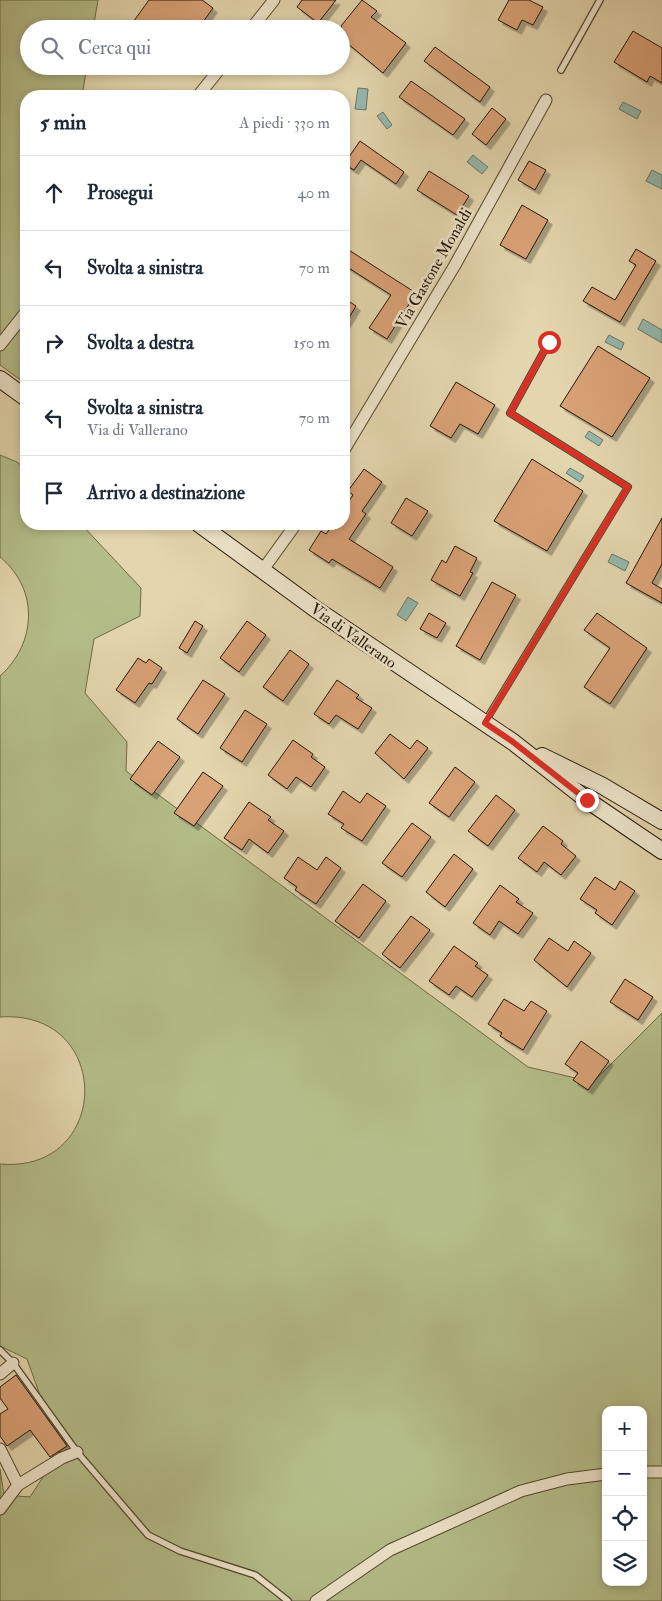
<!DOCTYPE html>
<html lang="it">
<meta charset="utf-8">
<style>
body{margin:0;font-family:"IM FELL Double Pica",serif;background:#f6f6f7;color:#1f2937}
.controls{position:absolute;right:15px;bottom:15px;display:grid;overflow:hidden;border-radius:10px;box-shadow:0 2px 8px #0003}
.controls button{width:45px;height:45px;display:grid;place-items:center;padding:0;border:0;border-bottom:1px solid #e0e1e3;background:#fff;color:#1f2937;font:25px sans-serif}
.stop{position:absolute;width:15px;height:15px;margin:-11px;border:4px solid #d93025;border-radius:50%;background:#fff}
.stop.end{background:#d93025;border-color:#fff;box-shadow:0 1px 5px #0008}
.list{margin:0;padding:0;list-style:none}
h2{display:flex;justify-content:space-between;align-items:center;height:65px;margin:0;padding:0 20px;font-size:21px}
h2 small{font-size:16px;font-weight:400;color:#747a83}
.list li{display:grid;grid-template-columns:32px 1fr auto;gap:15px;align-items:center;box-sizing:border-box;height:75px;padding:0 20px;border-top:1px solid #e0e1e3}
.list b{display:block;font-size:19px;white-space:nowrap}
.list p{margin:0;font-size:16px;white-space:nowrap;color:#747a83}
.list em{font-size:16px;font-style:normal;color:#747a83}
.icon{flex:none;width:28px;height:28px;fill:none;stroke:currentColor;stroke-width:2;stroke-linecap:round;stroke-linejoin:round}
.map{position:relative;flex:none;width:662px;height:1601px;overflow:hidden}
.search{position:absolute;background:#fff;box-shadow:0 2px 8px #0003;left:20px;top:20px;width:330px;height:55px;display:flex;align-items:center;gap:12px;box-sizing:border-box;padding:0 18px;border-radius:28px;color:#747a83;font-size:19px}
.panel{position:absolute;background:#fff;box-shadow:0 2px 8px #0003;left:20px;top:90px;width:330px;height:440px;border-radius:20px}
.map>svg:first-child{display:block}
.green{fill:#b4bd89;stroke:#6c6a46;fill-rule:evenodd}
.water{fill:#95b8ad;stroke:#677769}
.building{fill:#d9a176;stroke:#231604;filter:url(#shadow)}
.lines{fill:none;stroke-linecap:round;stroke-linejoin:round}
.lane-casing{stroke:#53462e;stroke-width:8}
.street-casing{stroke:#53462e;stroke-width:13}
.secondary-casing{stroke:#231604;stroke-width:18}
.lane{stroke:#ede4ca;stroke-width:5.5}
.street{stroke:#ede4ca;stroke-width:11}
.secondary{stroke:#ede4ca;stroke-width:16}
.route{stroke:#d93025;stroke-width:6}
.labels{text-anchor:middle;stroke-width:5;stroke-linejoin:round;paint-order:stroke}
.street-label{font-size:16px;fill:#231604;stroke:#ede4ca}
</style>
<div class="map">
<svg width="662" height="1601" viewBox="0 0 662 1601">
<defs>
<filter id="shadow"><feDropShadow dx="4.5" dy="4.5" stdDeviation="0" flood-color="#0004"/></filter>
</defs>
<rect width="100%" height="100%" fill="#e3d5ad"/>
<filter id="stains"><feTurbulence type="fractalNoise" baseFrequency=".004" numOctaves="4"/><feColorMatrix values="0 0 0 0 .2 0 0 0 0 .09 0 0 0 0 .02 0 0 0 .5 -.17"/></filter>
<radialGradient id="worn" r=".72"><stop offset=".6" stop-color="#630" stop-opacity="0"/><stop offset="1" stop-color="#630" stop-opacity=".3"/></radialGradient>
<g class="green">
<polygon points="0,0 98,0 93,29 29,29 29,66 87,66 83,90 84,96 26,96 26,384 0,365"/>
<path d="M0,455L17,462L26,470V524H81L141,588L140,616L94,639L85,693L127,742L126,771L528,1067L593,1082L662,1013V1601H0V1469L4,1495L30,1497L60,1451L27,1359L0,1346V1164C112,1174 114,1009 0,1017V676C36,644 40,590 0,557ZM606,1410H643V1582H606Z"/>
</g>
<g class="water">
<polygon points="358,88 368,89 366,110 355,109"/>
<polygon points="623,102 641,111 637,119 619,109"/>
<polygon points="383,112 392,125 387,129 377,116"/>
<polygon points="473,155 488,167 482,174 467,162"/>
<polygon points="652,170 662,175 662,189 646,181"/>
<polygon points="643,319 662,330 662,343 638,329"/>
<polygon points="609,335 624,343 621,350 605,342"/>
<polygon points="589,431 603,440 599,446 585,437"/>
<polygon points="570,468 584,476 580,482 566,473"/>
<polygon points="612,554 629,562 625,571 608,562"/>
<polygon points="408,597 418,603 406,621 397,615"/>
</g>
<g class="building">
<polygon points="149,0 202,0 213,8 198,29 128,29"/>
<polygon points="302,0 336,0 318,23 297,7"/>
<polygon points="362,0 377,11 371,17 406,43 383,73 341,38 341,26"/>
<polygon points="509,0 529,0 543,7 533,25 522,20 517,30 498,20"/>
<polygon points="633,31 662,48 662,83 650,76 647,82 614,62"/>
<polygon points="435,47 490,87 480,102 424,61"/>
<polygon points="411,81 465,119 453,135 399,97"/>
<polygon points="492,108 506,119 486,145 472,134"/>
<polygon points="360,141 404,172 396,184 361,160 354,170 344,164"/>
<polygon points="529,161 546,170 535,190 518,180"/>
<polygon points="429,171 469,196 457,215 417,190"/>
<polygon points="522,205 548,220 526,259 500,245"/>
<polygon points="344,247 416,293 387,339 369,328 391,295 344,265"/>
<polygon points="636,249 656,261 620,322 583,301 592,287 615,300 636,265 629,261"/>
<polygon points="344,298 356,306 344,326"/>
<polygon points="598,346 650,378 612,437 560,406"/>
<polygon points="456,382 495,405 478,434 460,424 451,438 430,426"/>
<polygon points="532,459 583,491 547,551 494,521"/>
<polygon points="364,469 382,482 362,511 366,514 349,539 393,567 380,588 332,559 329,563 309,550 321,531 326,534 333,524 344,524 344,508 353,495 348,491"/>
<polygon points="406,498 428,511 412,536 391,523"/>
<polygon points="662,518 662,564 652,583 662,589 662,603 626,583"/>
<polygon points="455,546 477,558 470,572 473,573 460,596 431,580 442,560 446,563"/>
<polygon points="492,582 516,595 480,660 456,646"/>
<polygon points="429,613 446,623 437,638 420,629"/>
<polygon points="597,613 647,648 610,704 584,687 610,648 584,630"/>
<polygon points="195,621 203,626 187,653 179,648"/>
<polygon points="247,621 266,635 239,672 220,658"/>
<polygon points="290,650 309,664 283,701 263,687"/>
<polygon points="138,658 146,663 149,659 162,668 152,684 149,683 135,703 116,690"/>
<polygon points="203,680 225,694 198,734 177,719"/>
<polygon points="337,680 359,695 356,698 372,708 358,729 336,715 329,724 314,714"/>
<polygon points="245,710 267,724 242,762 220,748"/>
<polygon points="390,734 410,749 417,740 428,748 404,779 375,753"/>
<polygon points="293,740 313,754 311,757 325,767 311,787 296,777 287,789 268,775"/>
<polygon points="158,741 180,757 152,795 130,779"/>
<polygon points="455,767 475,782 449,817 429,803"/>
<polygon points="203,772 223,786 194,826 174,813"/>
<polygon points="343,791 360,803 367,793 386,806 362,841 341,828 344,824 328,814"/>
<polygon points="496,795 515,810 488,846 468,831"/>
<polygon points="249,802 271,817 268,820 284,831 268,853 249,839 242,850 224,838"/>
<polygon points="412,823 431,837 402,877 382,863"/>
<polygon points="543,826 563,841 561,844 576,856 561,875 544,862 537,872 518,858"/>
<polygon points="454,854 473,869 445,907 426,892"/>
<polygon points="298,857 317,870 326,857 341,868 316,904 295,890 297,887 284,878"/>
<polygon points="595,877 615,890 620,881 635,891 612,925 595,913 597,910 580,899"/>
<polygon points="363,884 386,901 359,938 335,921"/>
<polygon points="500,885 519,899 516,902 533,913 518,934 499,921 490,935 473,923"/>
<polygon points="411,916 430,930 400,968 382,954"/>
<polygon points="549,938 568,951 574,941 591,953 567,987 534,960"/>
<polygon points="454,946 478,963 475,966 488,975 472,997 456,986 449,995 429,981"/>
<polygon points="625,979 653,997 638,1020 610,1002"/>
<polygon points="504,999 524,1011 531,1001 547,1011 523,1050 500,1036 502,1033 488,1024"/>
<polygon points="581,1041 609,1061 588,1090 573,1080 578,1073 565,1064"/>
<polygon points="16,1375 67,1446 50,1457 30,1430 7,1446 0,1436 0,1414 8,1409 0,1398 0,1387"/>
</g>
<g class="lines">
<defs>
<g id="lane">
<polyline points="561,70 600,0"/>
<polyline points="485,722 628,487 510,413 549,342"/>
<polyline points="0,1350 13,1363 77,1452 148,1535 180,1551 255,1575 288,1601"/>
</g>
<g id="street">
<polyline points="251,29 274,0"/>
<polyline points="198,96 222,66"/>
<polyline points="0,345 26,312"/>
<polyline points="344,450 455,265 546,100"/>
<polyline points="262,571 296,524"/>
<polyline points="0,1374 13,1363"/>
<polyline points="0,1449 18,1485"/>
<polyline points="643,1472 662,1472"/>
<polyline points="0,1509 18,1485 62,1458 77,1452"/>
<polyline points="316,1601 390,1550 521,1491 567,1479 606,1474"/>
</g>
<g id="secondary">
<polyline points="0,379 26,398"/>
<polyline points="199,524 314,608 513,742 587,800 662,851"/>
<polyline points="542,756 601,785 662,821"/>
</g>
</defs>
<use href="#lane" class="lane-casing"/>
<use href="#street" class="street-casing"/>
<use href="#secondary" class="secondary-casing"/>
<use href="#lane" class="lane"/>
<use href="#street" class="street"/>
<use href="#secondary" class="secondary"/>
</g>
<g class="lines">
<polyline class="route" points="549,342 510,413 628,487 485,723 513,742 587,800"/>
</g>
<g class="labels">
<g class="street-label">
<text transform="translate(433 268) rotate(-60)" y="6">Via Gastone Monaldi</text>
<text transform="translate(354 635) rotate(35)" y="6">Via di Vallerano</text>
</g>
</g>
<rect width="100%" height="100%" filter="url(#stains)"/>
<rect width="100%" height="100%" fill="url(#worn)"/>
</svg>
<div class="controls">
<button>+</button>
<button>−</button>
<button><svg class="icon" aria-label="locate" viewBox="0 0 24 24"><circle cx="12" cy="12" r="6"/><path d="M12 2v4M12 18v4M2 12h4M18 12h4"/></svg></button>
<button><svg class="icon" aria-label="layers" viewBox="0 0 24 24"><path d="M12 4l9 5-9 5-9-5zM3 14l9 5 9-5"/></svg></button>
</div>
<div class="stop" style="left:549px;top:342px"></div>
<div class="stop end" style="left:587px;top:800px"></div>
<div class="search"><svg class="icon" aria-label="search" viewBox="0 0 24 24"><circle cx="10" cy="10" r="6"/><path d="M15 15l6 6"/></svg>Cerca qui</div>
<section class="panel">
<h2>5 min<small>A piedi · 330 m</small></h2>
<ul class="list">
<li><svg class="icon" aria-label="ahead" viewBox="0 0 24 24"><path d="M12 20V5M6 11l6-6 6 6"/></svg><div><b>Prosegui</b></div><em>40 m</em></li>
<li><svg class="icon" aria-label="left" viewBox="0 0 24 24"><path d="M17 20v-9H6M10 6l-5 5 5 5"/></svg><div><b>Svolta a sinistra</b></div><em>70 m</em></li>
<li><svg class="icon" aria-label="right" viewBox="0 0 24 24"><path d="M7 20v-9h11M14 6l5 5-5 5"/></svg><div><b>Svolta a destra</b></div><em>150 m</em></li>
<li><svg class="icon" aria-label="left" viewBox="0 0 24 24"><path d="M17 20v-9H6M10 6l-5 5 5 5"/></svg><div><b>Svolta a sinistra</b><p>Via di Vallerano</p></div><em>70 m</em></li>
<li><svg class="icon" aria-label="arrive" viewBox="0 0 24 24"><path d="M6 21V4h12l-3 4 3 4H6"/></svg><div><b>Arrivo a destinazione</b></div></li>
</ul>
</section>
</div>
